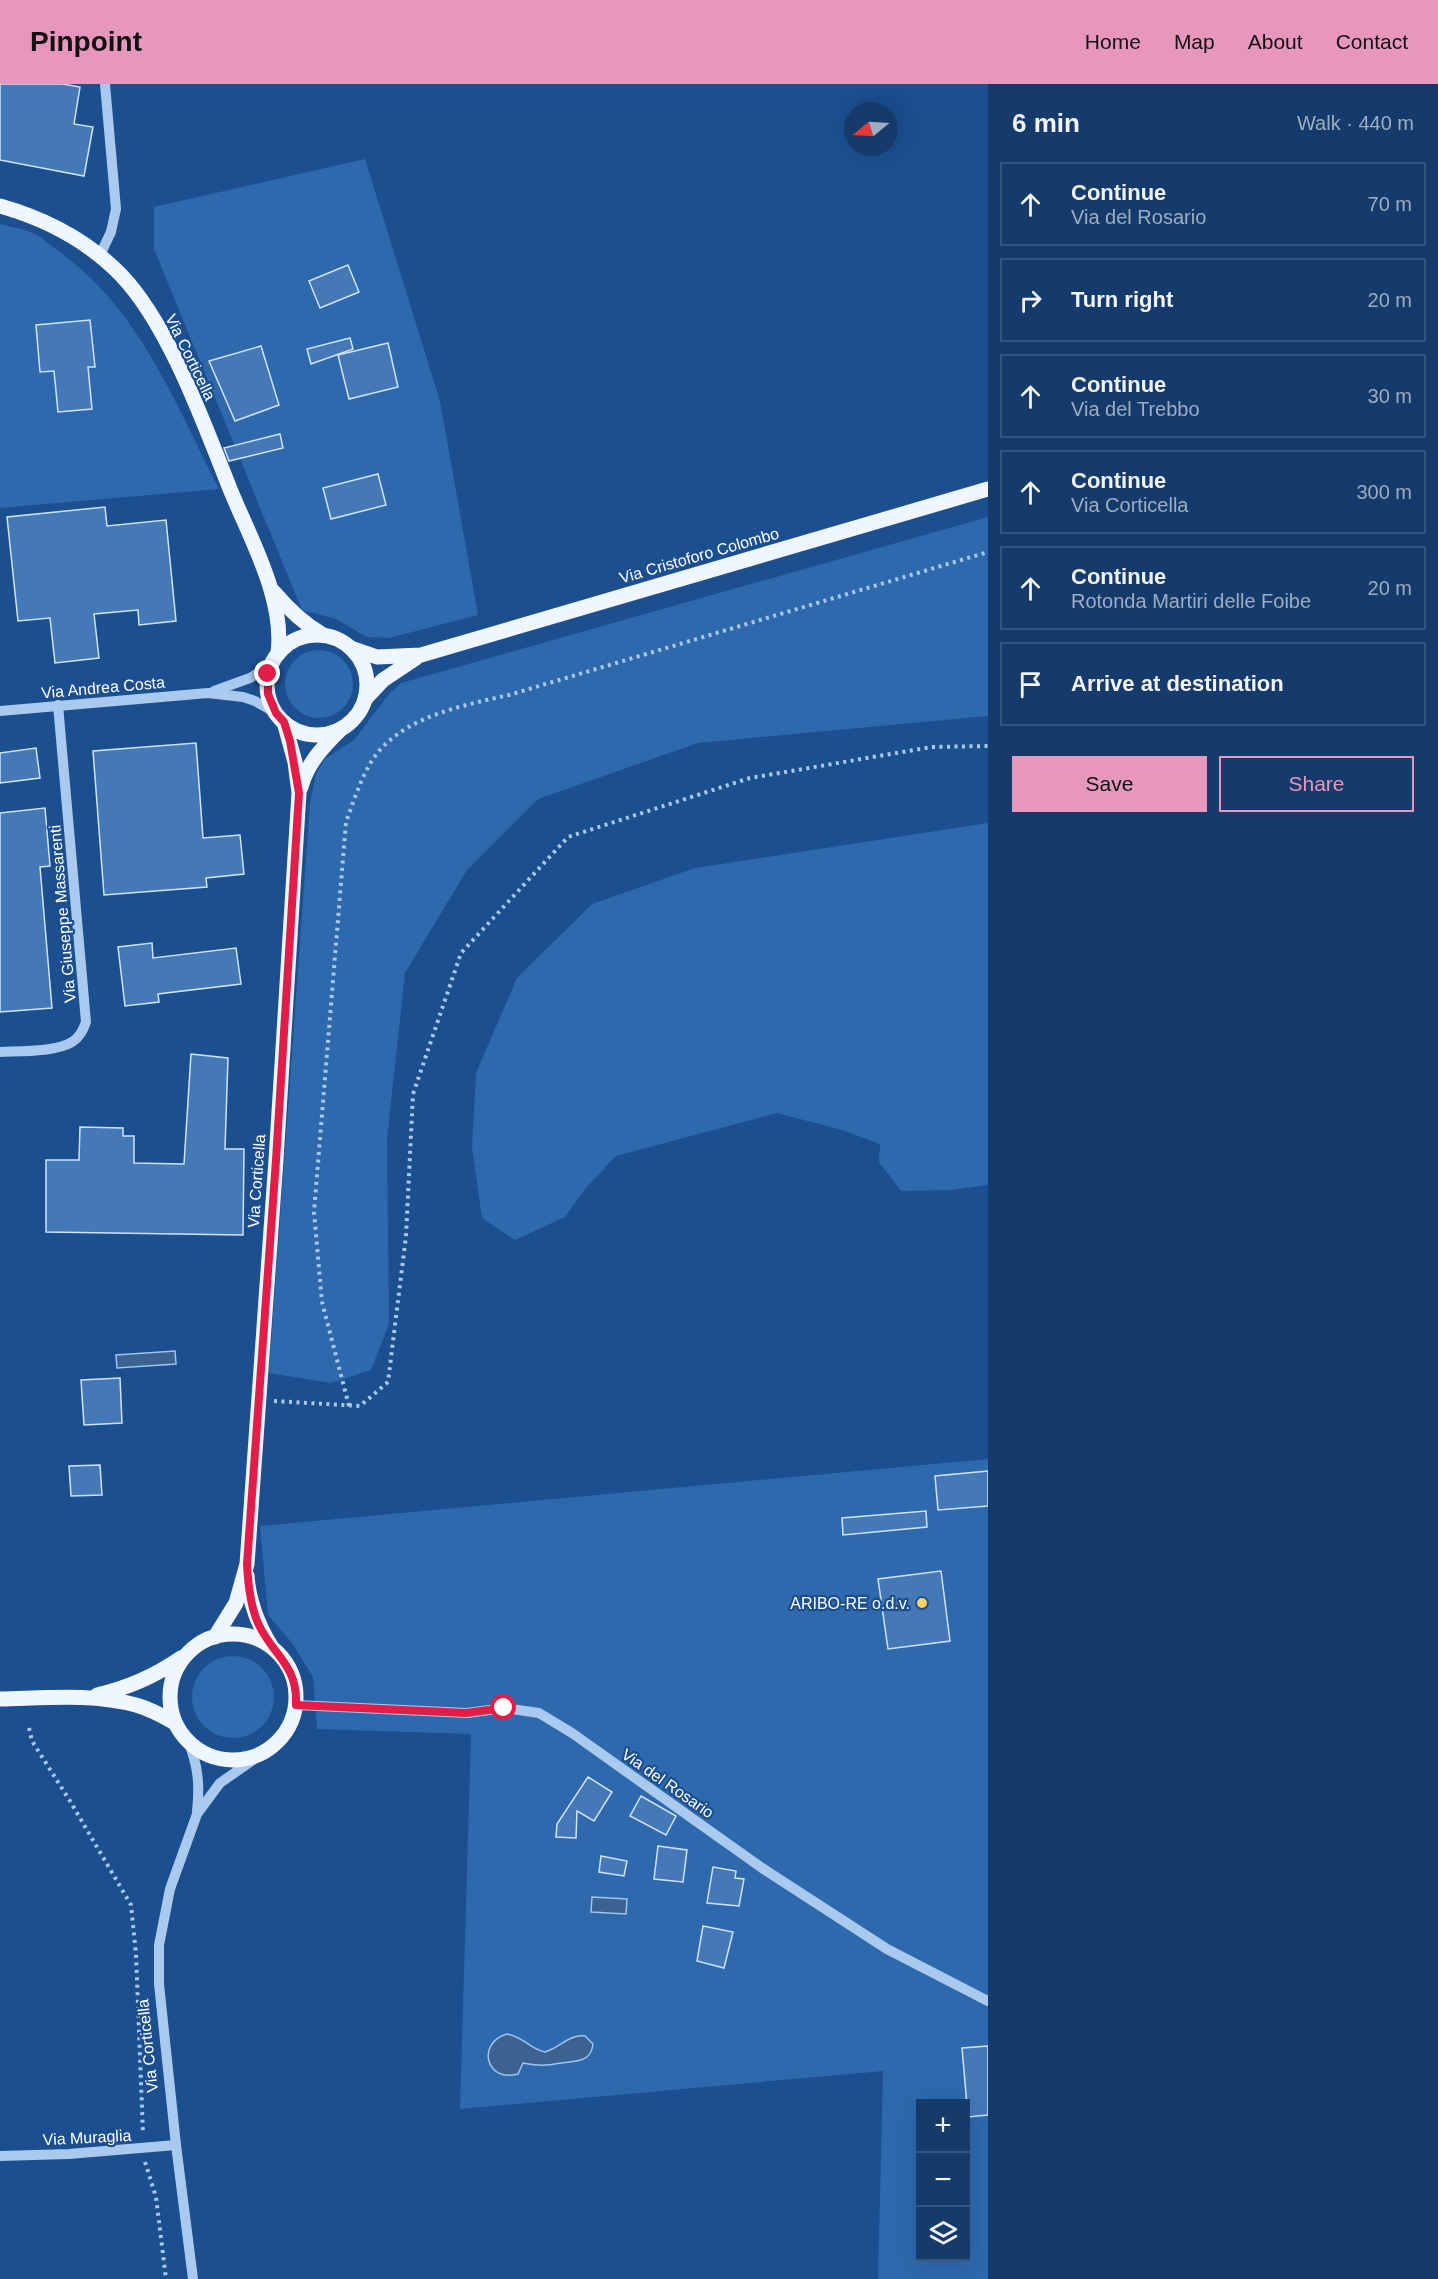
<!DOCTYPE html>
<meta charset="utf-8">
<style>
body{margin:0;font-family:Helvetica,sans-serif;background:#1d4271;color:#f1f3f6}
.controls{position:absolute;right:18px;bottom:18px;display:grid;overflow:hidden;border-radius:0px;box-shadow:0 6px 24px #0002}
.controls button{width:54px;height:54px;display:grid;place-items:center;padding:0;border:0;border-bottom:2px solid #33557e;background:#143b6b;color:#f1f3f6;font:30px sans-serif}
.compass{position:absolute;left:844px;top:18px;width:54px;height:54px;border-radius:50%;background:#143b6b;box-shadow:0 6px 24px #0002;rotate:252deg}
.stop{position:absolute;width:18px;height:18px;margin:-14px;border:4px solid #e11d48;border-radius:50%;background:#fff}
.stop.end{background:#e11d48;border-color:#fff;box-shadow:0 2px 6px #0008}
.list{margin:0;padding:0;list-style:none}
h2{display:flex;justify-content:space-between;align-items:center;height:78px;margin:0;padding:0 24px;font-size:26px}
h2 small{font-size:20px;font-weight:400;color:#9dadc1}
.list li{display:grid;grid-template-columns:39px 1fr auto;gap:18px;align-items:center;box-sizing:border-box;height:84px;margin:0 12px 12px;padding:0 12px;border:2px solid #33557e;border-radius:0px}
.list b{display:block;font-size:22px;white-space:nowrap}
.list p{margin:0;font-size:20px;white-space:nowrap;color:#9dadc1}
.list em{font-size:20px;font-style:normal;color:#9dadc1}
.actions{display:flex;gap:12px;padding:18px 24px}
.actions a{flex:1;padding:14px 0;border:2px solid #e797bd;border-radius:0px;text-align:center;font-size:21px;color:#e797bd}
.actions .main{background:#e797bd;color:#111}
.icon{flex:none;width:33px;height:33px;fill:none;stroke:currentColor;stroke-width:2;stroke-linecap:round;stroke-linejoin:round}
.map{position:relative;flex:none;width:988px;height:2195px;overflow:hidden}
header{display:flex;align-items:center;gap:36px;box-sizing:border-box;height:84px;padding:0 30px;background:#e797bd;color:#111}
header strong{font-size:28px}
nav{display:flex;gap:33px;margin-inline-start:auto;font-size:21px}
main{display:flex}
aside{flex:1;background:#143b6b}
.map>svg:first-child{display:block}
.green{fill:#2e69ad;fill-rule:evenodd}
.water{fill:#3c6290;stroke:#9cc4f0;stroke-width:1.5}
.building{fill:#4478b7;stroke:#cfe3fa;stroke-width:1.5}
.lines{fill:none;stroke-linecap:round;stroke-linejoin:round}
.path{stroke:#a9c9ee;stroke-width:4;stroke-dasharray:3 4.5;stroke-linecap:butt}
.minor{stroke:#a9c9ee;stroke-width:10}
.major{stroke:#f0f6ff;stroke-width:15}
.route{stroke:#e11d48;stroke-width:8}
.poi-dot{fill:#ffd166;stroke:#1b4f8f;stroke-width:2}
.labels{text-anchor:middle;stroke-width:4.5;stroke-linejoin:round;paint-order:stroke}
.street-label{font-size:16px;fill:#fff;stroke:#1b4f8f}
.poi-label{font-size:16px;fill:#fff;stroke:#1b4f8f;text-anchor:end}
</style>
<header>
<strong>Pinpoint</strong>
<nav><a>Home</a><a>Map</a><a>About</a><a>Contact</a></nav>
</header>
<main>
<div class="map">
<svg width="988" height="2195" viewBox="0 0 988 2195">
<rect width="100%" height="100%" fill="#1b4f8f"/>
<g class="green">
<polygon points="365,75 440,317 478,531 389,554 367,553 336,535 302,526 154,165 154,123"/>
<path d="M0,140C11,143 25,145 35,150C44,155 53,163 61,169C140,226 176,321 219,405L0,424Z"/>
<polygon points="988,433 988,632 698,659 538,715 467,786 405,889 387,1055 389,1240 371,1286 331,1299 269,1289 310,719 316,690 325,675 354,656 389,610 401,599"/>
<circle cx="319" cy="600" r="34"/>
<polygon points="988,739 988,1101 951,1106 901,1107 879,1078 880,1060 842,1046 777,1029 616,1072 585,1105 565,1133 515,1156 482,1134 472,1063 476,989 517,894 592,820 695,784"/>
<path d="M988,1375V2195H878L883,1987L460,2025L471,1650L317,1645L313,1593L292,1559L268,1531L260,1442ZM920,2020H966V2172H920Z"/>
<circle cx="233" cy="1613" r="41"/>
</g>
<g class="water">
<polygon points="175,1267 176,1280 117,1284 116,1271"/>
<polygon points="592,1813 627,1815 626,1830 591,1828"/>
<path d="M507,1950C525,1953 529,1965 545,1968C560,1964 569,1950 585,1952L593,1960C591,1979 575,1977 561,1979C544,1982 540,1982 523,1979L518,1990C486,1999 476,1959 507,1950Z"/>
</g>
<g class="building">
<polygon points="0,0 63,0 80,3 74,40 93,43 84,92 0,76"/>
<polygon points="348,181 359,208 320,224 309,197"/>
<polygon points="90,236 95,283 88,283 92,325 58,328 54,287 40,288 36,241"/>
<polygon points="350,254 353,265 311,280 307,265"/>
<polygon points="388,259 398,303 349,315 338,271"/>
<polygon points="261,262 279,321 235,337 209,277"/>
<polygon points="280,350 283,364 229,377 224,364"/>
<polygon points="378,390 386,421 331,435 323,404"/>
<polygon points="105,423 107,442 166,436 176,537 139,541 138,526 94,530 99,574 55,579 50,534 18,537 7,433"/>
<polygon points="196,659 203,754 240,751 244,790 206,794 207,803 104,811 93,667"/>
<polygon points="36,664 40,694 0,699 0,669"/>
<polygon points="45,724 50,782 40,783 52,924 0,928 0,729"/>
<polygon points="152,859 153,874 236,864 241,900 158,910 159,918 125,922 118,863"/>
<polygon points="191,970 228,974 225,1065 244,1065 243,1151 46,1148 46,1076 79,1076 80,1043 123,1044 123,1052 134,1052 134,1079 184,1080"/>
<polygon points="120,1294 122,1339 84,1341 81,1296"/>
<polygon points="100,1381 102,1411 71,1412 69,1382"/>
<polygon points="988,1387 988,1422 938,1426 935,1392"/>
<polygon points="926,1427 927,1443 843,1451 842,1434"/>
<polygon points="941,1487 950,1557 888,1565 878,1495"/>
<polygon points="588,1693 612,1708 594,1737 577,1727 576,1754 556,1753 557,1740"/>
<polygon points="641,1712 676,1732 666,1751 630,1732"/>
<polygon points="658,1762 687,1766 683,1798 654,1795"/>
<polygon points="601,1772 627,1777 624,1792 599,1788"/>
<polygon points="713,1783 736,1787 735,1794 744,1795 739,1822 707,1819"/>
<polygon points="703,1842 733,1848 724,1884 697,1877"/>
<polygon points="988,1962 988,2031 968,2033 962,1964"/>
</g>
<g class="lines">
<g class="path">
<polyline points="274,1317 360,1322 388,1298 406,1152 413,1010 461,869 568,753 750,694 932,663 988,662"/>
<path d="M349,1322L322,1218L314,1128L346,738C355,714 363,686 379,667C410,631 465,621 509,611L988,468"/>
<polyline points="29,1644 32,1657 70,1717 131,1821 136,1870 143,2050"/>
<polyline points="145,2078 156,2113 166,2195"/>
</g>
<g class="minor">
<polyline points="100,171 111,148 116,125 105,0"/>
<polyline points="214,607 250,594 271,581"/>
<polyline points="0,627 208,609 243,613 255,617 276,629"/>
<path d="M0,968C20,967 56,968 72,958C80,953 83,946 86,938L58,621"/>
<polyline points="296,1621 467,1629 504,1624 539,1629 572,1649 762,1784 887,1865 988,1917"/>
<path d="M188,1657C198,1681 200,1701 197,1727"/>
<polyline points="0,2072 69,2070 176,2061"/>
<polyline points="193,2195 176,2061 159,1900 159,1861 170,1805 197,1730 220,1699 260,1671"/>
</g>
<g class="major">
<path d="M0,122C46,135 87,156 121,191C169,241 204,340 230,405C250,454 285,515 278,569"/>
<path d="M274,508C289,526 303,539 323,551"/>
<circle cx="317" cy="601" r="50"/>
<polyline points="351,564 377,573 421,571 988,405"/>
<polyline points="366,614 383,596 416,574"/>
<path d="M301,703C307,680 322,664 339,647"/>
<path d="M247,1492C249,1518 257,1539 271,1562"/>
<circle cx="233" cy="1613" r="63"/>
<polyline points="215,1553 236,1519 247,1480 276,1076 299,709 295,678 284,638"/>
<path d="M97,1611C128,1604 155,1592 181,1574"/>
<path d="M0,1615C45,1614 93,1609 136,1621C150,1625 163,1632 175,1639"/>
</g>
</g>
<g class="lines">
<path class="route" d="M268,590V610L276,629L284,638L290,657L299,709L276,1076L247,1480C248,1500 250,1521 258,1539C272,1571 298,1580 296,1621L466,1629L504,1624"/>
</g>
<circle class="poi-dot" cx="922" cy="1519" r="6"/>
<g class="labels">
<g class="street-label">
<text transform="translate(191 273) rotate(64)" y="6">Via Corticella</text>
<text transform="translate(699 471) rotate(-16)" y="6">Via Cristoforo Colombo</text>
<text transform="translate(103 603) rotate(-5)" y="6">Via Andrea Costa</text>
<text transform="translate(62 830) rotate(-95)" y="6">Via Giuseppe Massarenti</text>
<text transform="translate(256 1097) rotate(-86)" y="6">Via Corticella</text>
<text transform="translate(668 1699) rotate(35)" y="6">Via del Rosario</text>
<text transform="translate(147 1962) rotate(-96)" y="6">Via Corticella</text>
<text transform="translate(87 2053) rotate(-3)" y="6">Via Muraglia</text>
</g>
<g class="poi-label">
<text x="910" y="1525">ARIBO-RE o.d.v.</text>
</g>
</g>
</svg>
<div class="controls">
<button>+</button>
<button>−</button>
<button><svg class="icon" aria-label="layers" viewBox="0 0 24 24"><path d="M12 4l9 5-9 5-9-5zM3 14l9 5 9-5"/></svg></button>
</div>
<svg class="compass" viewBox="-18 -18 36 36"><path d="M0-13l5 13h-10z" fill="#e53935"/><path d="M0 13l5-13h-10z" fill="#9dadc1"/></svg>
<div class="stop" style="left:504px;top:1624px"></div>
<div class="stop end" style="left:268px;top:590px"></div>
</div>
<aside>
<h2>6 min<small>Walk · 440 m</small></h2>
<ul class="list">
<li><svg class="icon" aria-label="ahead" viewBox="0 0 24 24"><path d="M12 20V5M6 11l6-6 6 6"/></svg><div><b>Continue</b><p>Via del Rosario</p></div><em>70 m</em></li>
<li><svg class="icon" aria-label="right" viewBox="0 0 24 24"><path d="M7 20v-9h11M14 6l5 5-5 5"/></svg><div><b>Turn right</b></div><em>20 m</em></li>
<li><svg class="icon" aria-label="ahead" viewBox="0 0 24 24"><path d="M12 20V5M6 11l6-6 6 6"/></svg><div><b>Continue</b><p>Via del Trebbo</p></div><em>30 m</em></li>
<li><svg class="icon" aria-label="ahead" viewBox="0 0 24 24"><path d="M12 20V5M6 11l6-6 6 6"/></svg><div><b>Continue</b><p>Via Corticella</p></div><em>300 m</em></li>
<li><svg class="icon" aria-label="ahead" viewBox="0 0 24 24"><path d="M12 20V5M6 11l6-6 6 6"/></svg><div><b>Continue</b><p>Rotonda Martiri delle Foibe</p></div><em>20 m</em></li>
<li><svg class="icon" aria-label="arrive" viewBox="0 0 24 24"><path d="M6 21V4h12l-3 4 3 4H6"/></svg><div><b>Arrive at destination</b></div></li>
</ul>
<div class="actions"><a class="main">Save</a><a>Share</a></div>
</aside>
</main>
